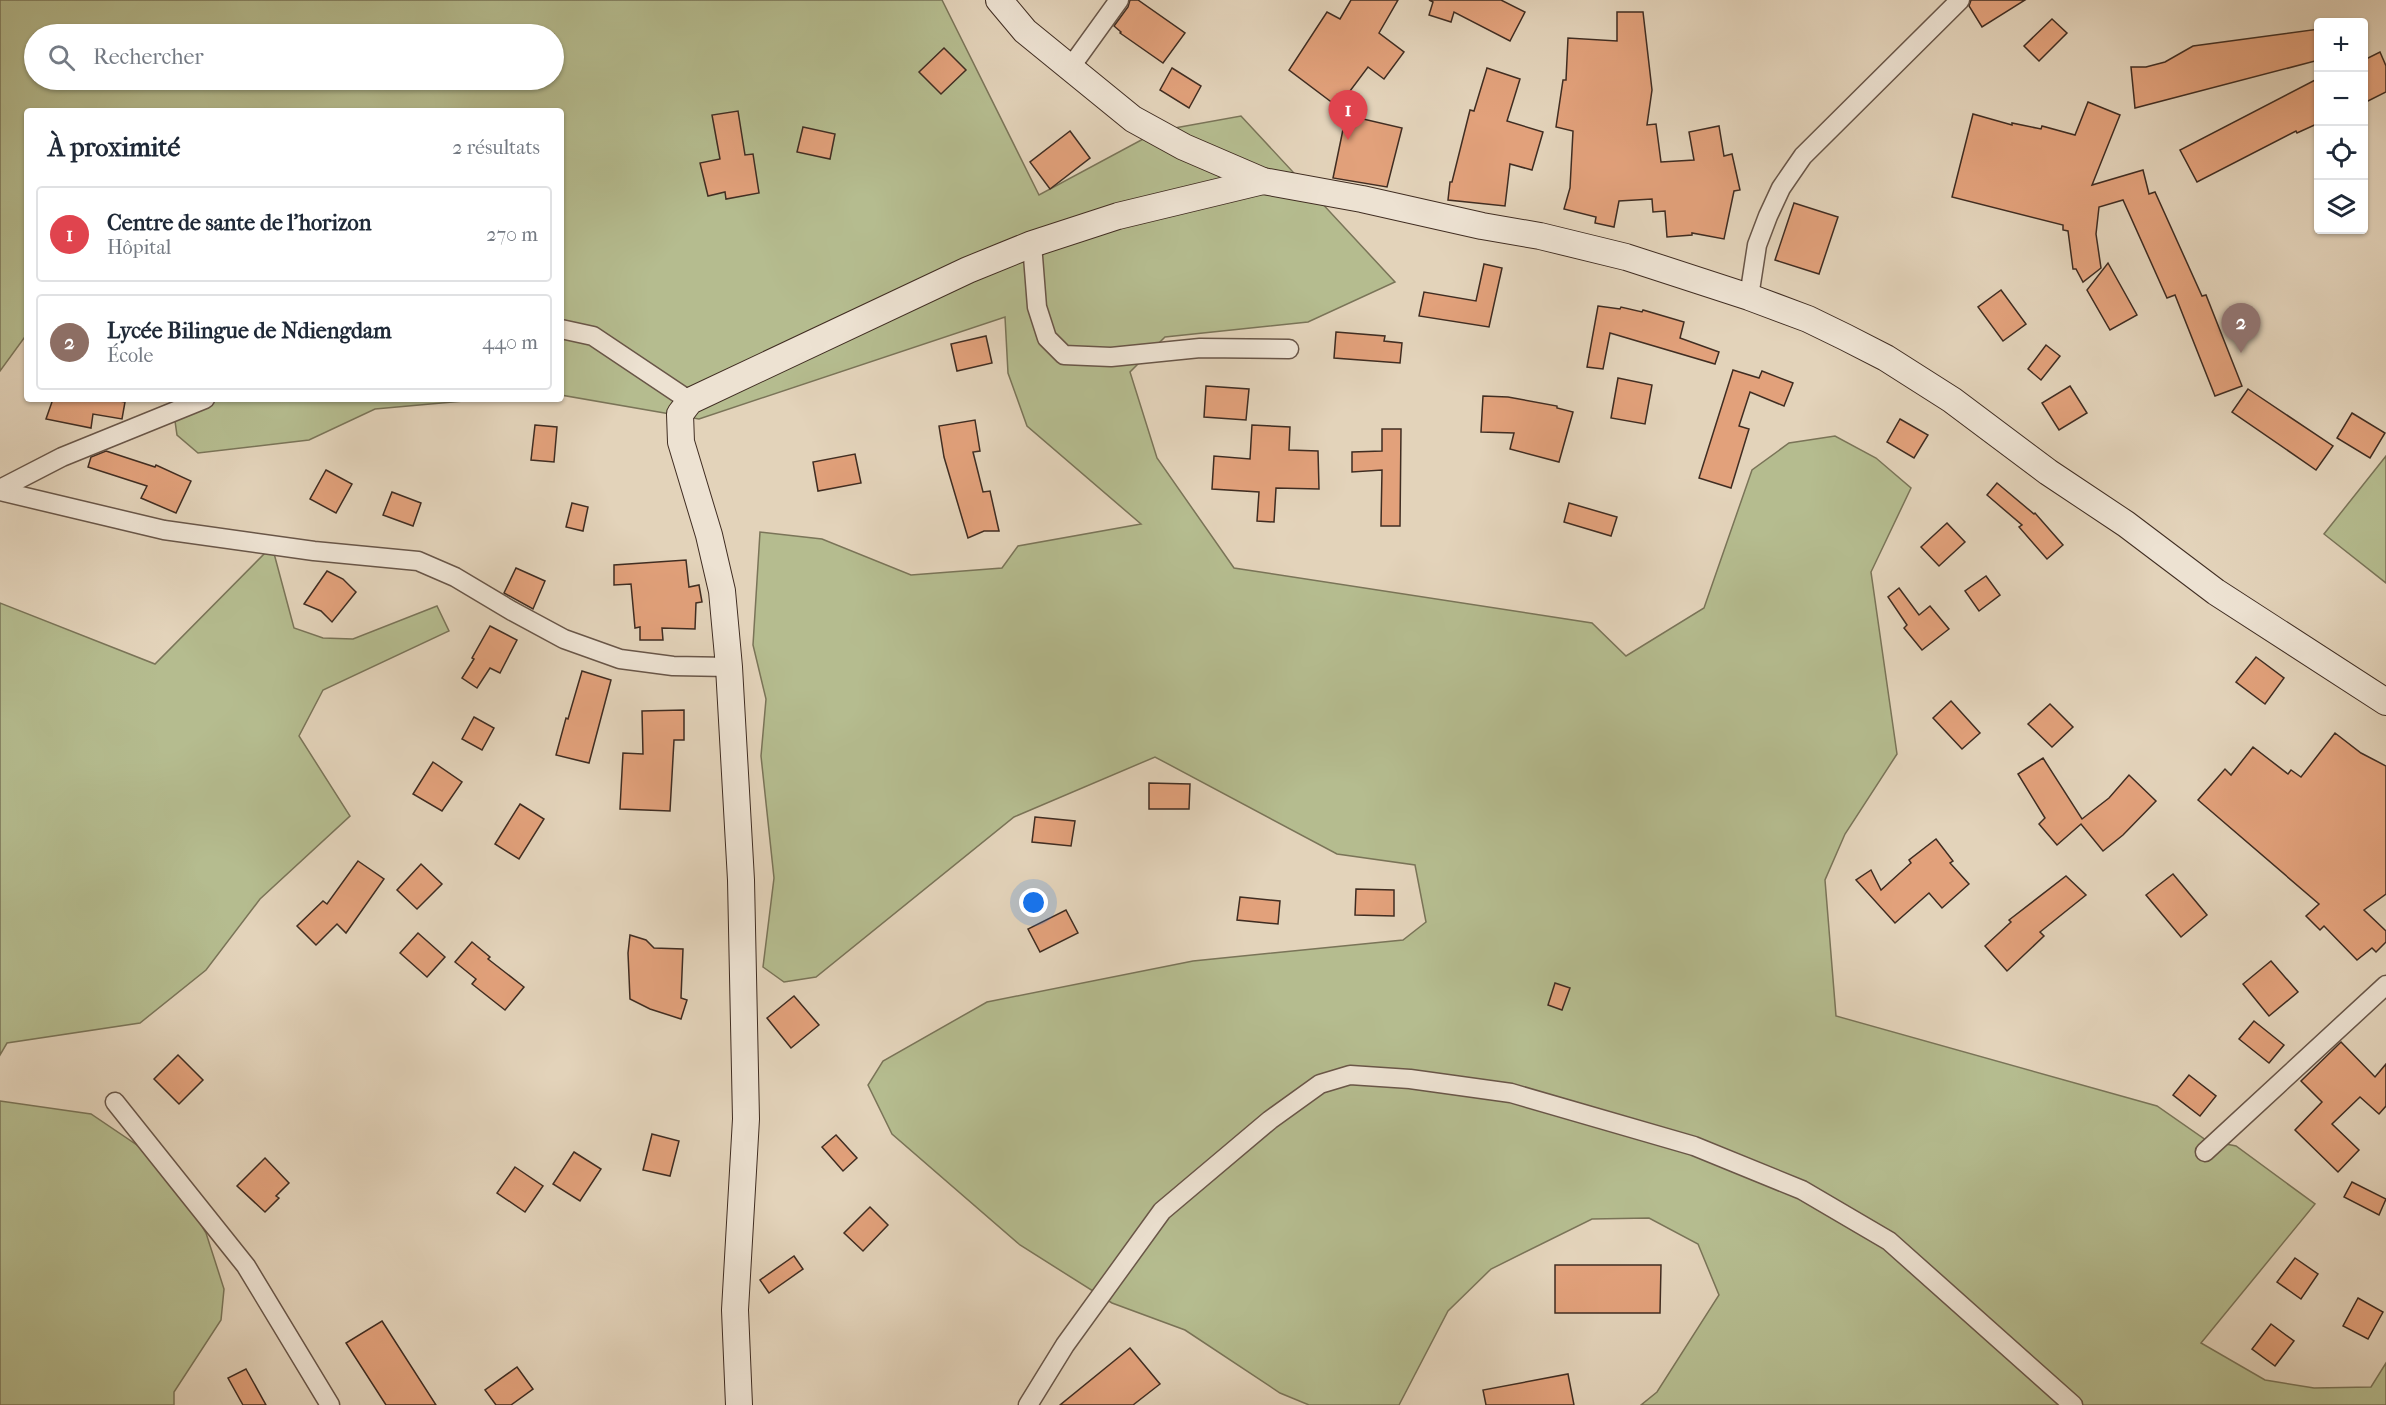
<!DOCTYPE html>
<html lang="fr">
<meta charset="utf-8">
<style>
body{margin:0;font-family:"IM FELL French Canon",serif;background:#f2f2f3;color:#1f2937}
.controls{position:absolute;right:18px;top:18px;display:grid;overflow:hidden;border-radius:6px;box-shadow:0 2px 4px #0004}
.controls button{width:54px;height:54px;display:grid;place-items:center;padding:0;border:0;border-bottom:2px solid #e0e1e3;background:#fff;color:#1f2937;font:30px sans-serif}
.you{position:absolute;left:1034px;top:903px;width:21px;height:21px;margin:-15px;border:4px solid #fff;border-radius:50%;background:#1a73e8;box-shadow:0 0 0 9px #1a73e833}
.badge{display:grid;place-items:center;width:39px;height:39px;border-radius:50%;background:#8f2418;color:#fff;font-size:20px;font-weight:700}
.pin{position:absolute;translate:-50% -50px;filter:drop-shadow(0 2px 3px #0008)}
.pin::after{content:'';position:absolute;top:32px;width:21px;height:18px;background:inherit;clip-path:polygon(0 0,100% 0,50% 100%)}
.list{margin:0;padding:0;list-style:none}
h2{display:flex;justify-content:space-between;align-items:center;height:78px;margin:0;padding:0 24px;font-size:26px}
h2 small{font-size:20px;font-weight:400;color:#747a83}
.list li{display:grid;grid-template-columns:39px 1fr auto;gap:18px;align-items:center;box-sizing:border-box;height:96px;margin:0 12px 12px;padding:0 12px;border:2px solid #e0e1e3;border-radius:6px}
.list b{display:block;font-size:22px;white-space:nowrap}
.list p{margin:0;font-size:20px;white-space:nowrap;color:#747a83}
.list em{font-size:20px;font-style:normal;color:#747a83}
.icon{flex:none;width:33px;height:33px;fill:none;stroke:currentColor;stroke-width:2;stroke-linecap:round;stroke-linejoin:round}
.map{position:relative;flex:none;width:2386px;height:1405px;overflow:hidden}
.search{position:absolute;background:#fff;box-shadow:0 2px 4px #0004;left:24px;top:24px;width:540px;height:66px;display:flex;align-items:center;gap:15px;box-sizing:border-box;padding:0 21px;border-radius:33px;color:#747a83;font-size:22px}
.panel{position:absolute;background:#fff;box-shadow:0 2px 4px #0004;left:24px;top:108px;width:540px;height:294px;border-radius:6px}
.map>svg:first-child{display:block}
.green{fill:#b5bc8f;stroke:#7a7458;stroke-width:1.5;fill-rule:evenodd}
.building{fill:#e2a17b;stroke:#402d22;stroke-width:1.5}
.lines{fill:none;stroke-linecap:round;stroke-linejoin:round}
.street-casing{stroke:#695648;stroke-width:21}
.secondary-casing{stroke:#402d22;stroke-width:28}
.street{stroke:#ede2d2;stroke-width:18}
.secondary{stroke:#ede2d2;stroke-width:26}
</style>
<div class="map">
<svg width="2386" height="1405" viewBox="0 0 2386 1405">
<rect width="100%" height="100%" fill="#e3d3ba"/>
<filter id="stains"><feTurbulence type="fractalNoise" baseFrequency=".00333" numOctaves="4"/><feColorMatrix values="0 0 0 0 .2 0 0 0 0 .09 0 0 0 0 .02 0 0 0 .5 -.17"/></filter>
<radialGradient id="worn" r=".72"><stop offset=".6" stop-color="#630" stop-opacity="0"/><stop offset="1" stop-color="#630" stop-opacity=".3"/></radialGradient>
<g class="green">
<path d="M0,0H942L1039,195L1158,131L1241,116L1395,282L1308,322L1165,337L1130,372L1157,458L1234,568L1592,623L1626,656L1704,608L1752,470L1789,443L1835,436L1876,458L1911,488L1871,572L1897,754L1845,834L1825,880L1836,1016L2157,1106L2206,1140L2236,1146L2315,1204L2201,1343L2265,1380L2314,1388L2371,1387L2386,1363V1405H1641L1657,1392L1719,1295L1698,1244L1649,1218L1592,1219L1491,1269L1448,1311L1399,1405H1309L1280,1393L1185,1330L1112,1303L1020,1245L892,1134L868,1085L883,1061L987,1002L1193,961L1403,940L1426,922L1415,865L1337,854L1155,757L1014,817L816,977L784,982L763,967L774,878L761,756L766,699L753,645L760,532L822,539L911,575L1002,568L1018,546L1141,524L1027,426L1008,373L1005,317L699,419L561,395V111H27V334L0,371ZM34,34H554V80H34Z"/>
<polygon points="180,399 486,399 375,409 309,440 198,453 177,435 173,407"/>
<polygon points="2386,456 2386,583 2324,534"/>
<polygon points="272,546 294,628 323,638 353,639 437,606 449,631 323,690 299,736 350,816 260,899 206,970 140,1023 7,1043 0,1055 0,603 155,664"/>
<polygon points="0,1101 91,1114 165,1164 206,1233 224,1289 221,1320 174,1392 174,1405 0,1405"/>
</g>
<g class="building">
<polygon points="1130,0 1138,0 1185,33 1163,63 1120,33 1121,32 1114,26 1128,7"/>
<polygon points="1351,0 1398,0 1379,33 1404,52 1384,79 1368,67 1338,107 1289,70 1327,12 1340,19"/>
<polygon points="1429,0 1501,0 1525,12 1510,41 1454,12 1451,22 1429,15 1433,2"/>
<polygon points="1971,0 2025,0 1982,27 1969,6"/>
<polygon points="1617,12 1643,12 1652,90 1647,125 1656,124 1661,162 1694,160 1689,132 1719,126 1724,156 1732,154 1740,190 1734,191 1724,239 1692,233 1692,235 1667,237 1665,211 1653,212 1652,199 1619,201 1614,227 1595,223 1596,217 1564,209 1570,188 1573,131 1556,127 1563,80 1566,80 1568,38 1617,41"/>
<polygon points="2052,19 2067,33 2039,61 2024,46"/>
<polygon points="2319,29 2319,60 2135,108 2131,67 2146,67 2165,62 2193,46"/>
<polygon points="944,48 966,70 941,94 919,72"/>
<polygon points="2380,52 2386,66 2386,92 2364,103 2364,60"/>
<polygon points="1172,68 1201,86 1189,108 1160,90"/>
<polygon points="1487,68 1520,79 1507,121 1543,132 1532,170 1510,164 1505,206 1448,200 1450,182 1452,182 1470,110 1474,111"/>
<polygon points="2319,78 2319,123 2297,133 2296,131 2197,182 2180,150"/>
<polygon points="2088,102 2120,115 2092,185 2143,170 2149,194 2155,192 2202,296 2206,295 2242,386 2215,396 2175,295 2167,298 2123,200 2099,207 2096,234 2101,268 2083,282 2076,269 2073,269 2068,231 2063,230 2063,225 1952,197 1973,114 2012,125 2012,123 2041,129 2042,126 2075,135"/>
<polygon points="738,111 745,155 753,154 759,193 726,199 725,192 708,196 700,163 720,159 712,115"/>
<polygon points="1346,115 1402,128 1387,187 1333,178"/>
<polygon points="803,127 835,134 830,159 797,152"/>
<polygon points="1070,131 1090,158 1050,189 1030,162"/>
<polygon points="1794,203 1838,217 1819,274 1775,260"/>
<polygon points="2108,263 2137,315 2110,330 2087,290"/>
<polygon points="1484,264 1502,268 1489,327 1419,316 1424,292 1476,301"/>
<polygon points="2001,290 2026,324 2003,341 1978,307"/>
<polygon points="1598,306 1620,309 1621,307 1642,312 1643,310 1684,322 1680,338 1719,352 1715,364 1610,333 1603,369 1587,367"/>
<polygon points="1336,332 1385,336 1384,341 1402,343 1400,363 1334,358"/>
<polygon points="986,336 992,363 957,371 951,344"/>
<polygon points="2046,345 2060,356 2041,380 2028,369"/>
<polygon points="1733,370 1759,378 1762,371 1793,383 1784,406 1750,392 1739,426 1749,429 1731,488 1699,478"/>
<polygon points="1618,378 1652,385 1645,424 1611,418"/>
<polygon points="1206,386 1249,389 1246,420 1204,417"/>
<polygon points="2070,386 2087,413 2059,430 2042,403"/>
<polygon points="2248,389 2333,446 2316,470 2232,412"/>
<polygon points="1483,396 1508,397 1557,406 1557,408 1573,412 1559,462 1510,449 1514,433 1481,432"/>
<polygon points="53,399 109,399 125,402 122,419 93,414 91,428 46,419"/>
<polygon points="2352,413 2385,433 2370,458 2337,438"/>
<polygon points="1900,419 1928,435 1914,458 1887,442"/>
<polygon points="975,420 980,451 973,452 983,492 990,491 999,531 984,531 968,538 944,457 939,426"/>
<polygon points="535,425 557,427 554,462 531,460"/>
<polygon points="1252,425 1290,427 1289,450 1318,451 1319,489 1276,488 1274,522 1257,521 1259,492 1212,489 1214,456 1250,459"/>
<polygon points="1382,429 1401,429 1400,526 1381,526 1382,470 1352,472 1352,452 1382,451"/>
<polygon points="106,451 155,467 156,465 191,481 176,513 141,498 147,486 88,467 91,457"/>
<polygon points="855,454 861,483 818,491 813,462"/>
<polygon points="326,470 352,484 336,513 310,499"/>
<polygon points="1997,483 2034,514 2035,513 2063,545 2047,559 2019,527 2022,525 1987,495"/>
<polygon points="392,492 421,503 413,526 383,515"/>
<polygon points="572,503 588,507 583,531 566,527"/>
<polygon points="1569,503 1617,517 1611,536 1564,522"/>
<polygon points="1947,523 1965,542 1939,566 1921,547"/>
<polygon points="686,560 689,587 699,585 702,602 696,603 695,629 662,628 663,640 640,640 640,627 635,628 631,584 614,585 614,565"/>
<polygon points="516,568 545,581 533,609 504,593"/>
<polygon points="327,571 343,579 356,592 332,622 321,611 304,604"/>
<polygon points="1986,576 2000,595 1979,611 1965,591"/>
<polygon points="1899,588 1919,615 1930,606 1949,629 1922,650 1904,628 1907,625 1888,597"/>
<polygon points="490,626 517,640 500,673 490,668 477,688 462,678 474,659 472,658"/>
<polygon points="2256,657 2284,678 2265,704 2236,682"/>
<polygon points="582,671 611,680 589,763 556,755 566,718 568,719"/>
<polygon points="1951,701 1980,733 1962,749 1933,718"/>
<polygon points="2050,704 2073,727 2052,747 2028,724"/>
<polygon points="684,710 684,740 674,740 670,811 620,809 623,753 643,754 642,711"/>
<polygon points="474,717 494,728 482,750 462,739"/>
<polygon points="2335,733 2361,753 2386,766 2386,894 2364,910 2386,931 2386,942 2376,952 2372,948 2357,960 2324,926 2320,930 2306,916 2319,904 2198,800 2225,769 2231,775 2253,747 2288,774 2291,770 2301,777"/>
<polygon points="2043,758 2082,819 2109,798 2129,775 2156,801 2123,835 2103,851 2081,824 2057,845 2039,824 2045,818 2018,774"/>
<polygon points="433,762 462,782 442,811 413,794"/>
<polygon points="1149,783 1190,784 1189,809 1149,809"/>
<polygon points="520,804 544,819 519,859 495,844"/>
<polygon points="1035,817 1075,821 1071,846 1032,842"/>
<polygon points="1936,839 1953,861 1950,863 1969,884 1942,908 1929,893 1895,923 1856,880 1871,870 1881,890 1911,863 1909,860"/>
<polygon points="358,861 384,879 346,933 337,924 316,945 297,926 323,901 327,904"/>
<polygon points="421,864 442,884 417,909 397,890"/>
<polygon points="2173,874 2207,915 2181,937 2146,895"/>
<polygon points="2066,876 2086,895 2040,932 2044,936 2007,971 1985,946 2011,922 2009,920"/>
<polygon points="1356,889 1394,890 1394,916 1355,915"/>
<polygon points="1240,897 1280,901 1278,924 1237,920"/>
<polygon points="1066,910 1078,933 1040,952 1028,929"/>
<polygon points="418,933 445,957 427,977 400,953"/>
<polygon points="630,935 646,940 654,948 683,949 681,998 687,1000 681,1019 650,1009 630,999 628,953"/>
<polygon points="472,942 490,957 488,959 524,987 505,1010 472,984 476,979 455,962"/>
<polygon points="2271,961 2298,992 2269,1016 2243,984"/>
<polygon points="1555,983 1570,988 1562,1010 1548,1005"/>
<polygon points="794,996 819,1025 791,1048 767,1018"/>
<polygon points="2254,1021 2284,1045 2269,1063 2239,1039"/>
<polygon points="2341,1042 2375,1077 2386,1064 2386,1106 2379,1114 2360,1097 2332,1124 2359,1150 2338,1172 2295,1130 2322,1102 2301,1081"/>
<polygon points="178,1055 203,1080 179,1104 154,1079"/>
<polygon points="2189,1075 2216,1096 2200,1116 2173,1095"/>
<polygon points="652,1134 679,1141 670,1176 643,1170"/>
<polygon points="836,1135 857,1158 843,1171 822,1147"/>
<polygon points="574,1152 601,1169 580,1201 553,1184"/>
<polygon points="265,1158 289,1183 276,1196 279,1198 265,1212 237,1186"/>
<polygon points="515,1167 543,1186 525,1212 497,1193"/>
<polygon points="2352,1182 2386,1199 2379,1215 2344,1197"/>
<polygon points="870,1207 888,1225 863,1251 844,1233"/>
<polygon points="794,1256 803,1269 769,1293 760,1280"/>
<polygon points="2295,1258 2318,1274 2301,1299 2277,1282"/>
<polygon points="1555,1265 1661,1265 1660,1313 1555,1313"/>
<polygon points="2358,1298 2383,1312 2368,1339 2343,1326"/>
<polygon points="382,1321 436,1405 386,1405 346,1343"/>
<polygon points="2271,1324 2294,1341 2275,1366 2252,1349"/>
<polygon points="1130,1348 1160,1384 1133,1405 1060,1405"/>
<polygon points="517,1367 533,1389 511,1405 496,1405 485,1390"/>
<polygon points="246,1369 266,1405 243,1405 228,1378"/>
<polygon points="1568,1374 1574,1405 1486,1405 1483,1390"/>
</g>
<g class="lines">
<defs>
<g id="street">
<polyline points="1070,68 1119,0"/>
<polyline points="1032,244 1037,307 1047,338 1064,355 1111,357 1200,348 1289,349"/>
<polyline points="1749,297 1757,245 1768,216 1781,188 1803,156 1960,0"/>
<polyline points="561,329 593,336 690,401"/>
<polyline points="0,489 62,457 205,399"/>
<polyline points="0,491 164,530 314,551 418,561 455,577 512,611 564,639 620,659 673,666 729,667"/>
<polyline points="115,1102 246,1266 330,1405"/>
<polyline points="2205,1152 2386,985"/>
<polyline points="1028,1405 1065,1345 1162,1211 1270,1120 1320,1084 1350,1075 1410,1079 1511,1093 1694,1146 1802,1190 1889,1241 2073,1405"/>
</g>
<g id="secondary">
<polyline points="999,0 1025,31 1133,119 1184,147 1263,181 1362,199 1482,226 1540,236 1626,257 1749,297 1808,319 1845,337 1886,358 1952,400 2048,472 2126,524 2216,592 2386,702"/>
<polyline points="739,1405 735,1310 746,1119 741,880 729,667 722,591 709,535 681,442 680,414 690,401 968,270 1032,244 1118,216 1263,181"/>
</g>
</defs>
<use href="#street" class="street-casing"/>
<use href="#secondary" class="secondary-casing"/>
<use href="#street" class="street"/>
<use href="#secondary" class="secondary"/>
</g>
<rect width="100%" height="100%" filter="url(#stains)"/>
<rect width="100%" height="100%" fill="url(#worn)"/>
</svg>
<div class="controls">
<button>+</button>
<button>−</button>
<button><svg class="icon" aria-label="locate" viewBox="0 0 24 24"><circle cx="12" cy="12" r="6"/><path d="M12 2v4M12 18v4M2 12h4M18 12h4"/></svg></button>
<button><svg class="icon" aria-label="layers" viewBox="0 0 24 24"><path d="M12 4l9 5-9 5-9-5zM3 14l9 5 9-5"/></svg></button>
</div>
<div class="you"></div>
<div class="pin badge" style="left:1348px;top:140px;background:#e0444e">1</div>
<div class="pin badge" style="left:2241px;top:353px;background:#8d6e63">2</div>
<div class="search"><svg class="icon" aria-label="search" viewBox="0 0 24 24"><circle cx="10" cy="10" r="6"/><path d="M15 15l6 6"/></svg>Rechercher</div>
<section class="panel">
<h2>À proximité<small>2 résultats</small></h2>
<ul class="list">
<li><span class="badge" style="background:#e0444e">1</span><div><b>Centre de sante de l'horizon</b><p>Hôpital</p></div><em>270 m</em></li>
<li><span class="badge" style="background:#8d6e63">2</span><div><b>Lycée Bilingue de Ndiengdam</b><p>École</p></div><em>440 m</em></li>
</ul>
</section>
</div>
